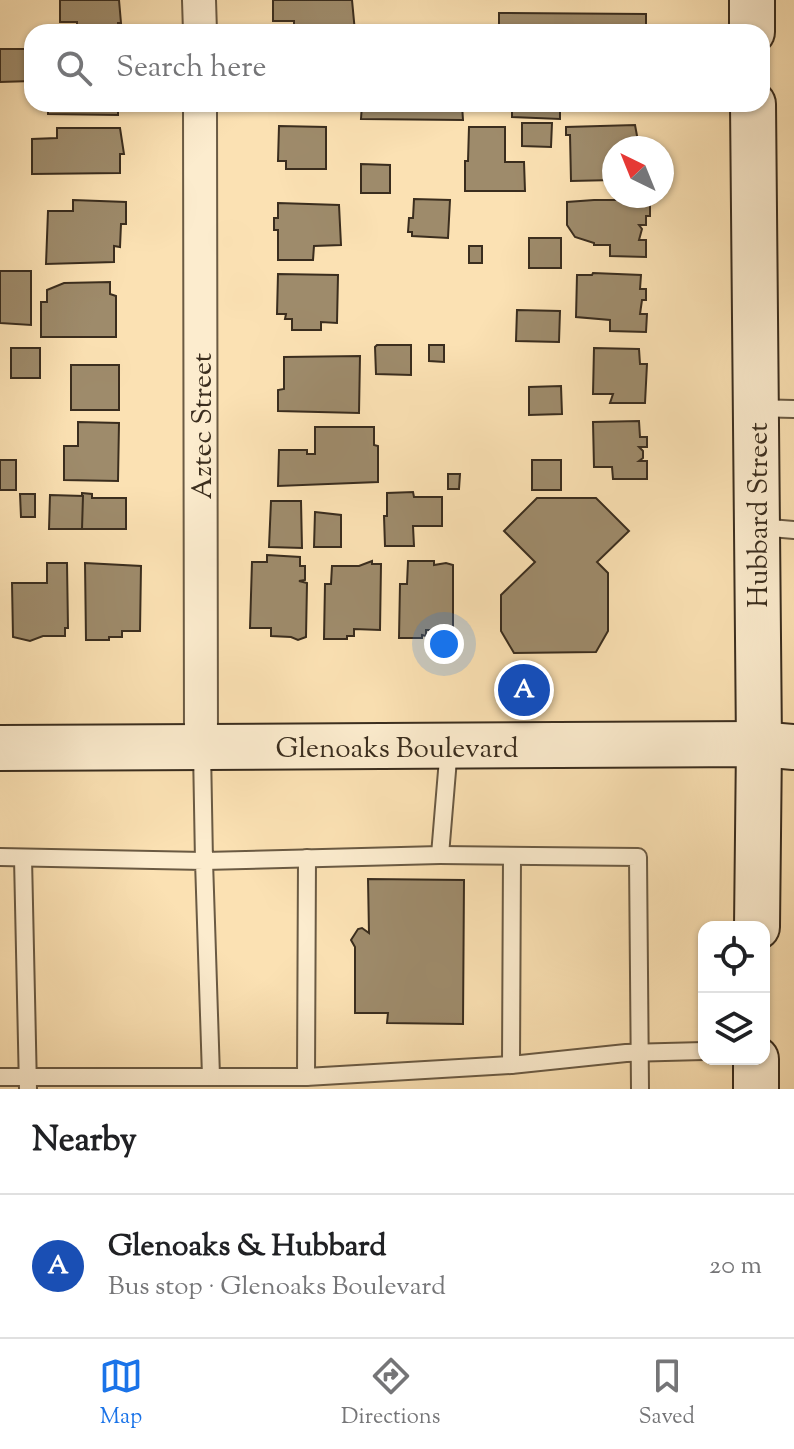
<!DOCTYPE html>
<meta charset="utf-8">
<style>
body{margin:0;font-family:"Sorts Mill Goudy",serif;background:#f6f6f6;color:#202124}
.controls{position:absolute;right:24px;bottom:24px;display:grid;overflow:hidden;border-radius:16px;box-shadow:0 2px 6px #0004}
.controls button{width:72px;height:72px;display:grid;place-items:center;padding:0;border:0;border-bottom:2px solid #e0e0e0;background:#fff;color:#202124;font:40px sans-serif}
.compass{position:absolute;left:602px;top:136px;width:72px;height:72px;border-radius:50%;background:#fff;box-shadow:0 2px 6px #0004;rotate:317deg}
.you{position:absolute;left:444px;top:644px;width:28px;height:28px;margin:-20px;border:6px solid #fff;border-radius:50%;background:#1a73e8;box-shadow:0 0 0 12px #1a73e833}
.badge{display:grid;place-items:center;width:52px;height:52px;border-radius:50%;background:#1a73e8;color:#fff;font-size:26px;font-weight:700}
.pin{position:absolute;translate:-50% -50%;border:4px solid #fff;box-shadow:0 2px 8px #0006}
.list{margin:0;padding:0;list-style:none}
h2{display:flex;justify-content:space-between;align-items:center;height:104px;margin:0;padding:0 32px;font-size:34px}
h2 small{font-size:26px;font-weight:400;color:#757577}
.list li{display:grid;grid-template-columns:52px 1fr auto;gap:24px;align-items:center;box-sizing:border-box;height:144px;padding:0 32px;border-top:2px solid #e0e0e0}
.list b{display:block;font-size:30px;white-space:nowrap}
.list p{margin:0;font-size:26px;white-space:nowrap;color:#757577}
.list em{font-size:26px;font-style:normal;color:#757577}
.icon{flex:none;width:44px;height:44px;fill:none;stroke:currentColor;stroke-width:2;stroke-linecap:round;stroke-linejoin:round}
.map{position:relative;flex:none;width:794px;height:1089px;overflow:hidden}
.search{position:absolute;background:#fff;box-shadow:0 2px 6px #0004;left:24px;right:24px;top:24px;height:88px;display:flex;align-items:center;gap:20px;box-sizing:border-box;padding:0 28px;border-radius:24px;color:#757577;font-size:30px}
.sheet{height:248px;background:#fff}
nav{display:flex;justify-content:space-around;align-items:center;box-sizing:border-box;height:112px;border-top:2px solid #e0e0e0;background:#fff;font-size:22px;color:#757577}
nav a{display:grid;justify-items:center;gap:4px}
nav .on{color:#1a73e8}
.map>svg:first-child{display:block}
.building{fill:#9e8b6b;stroke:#3a2d1e;stroke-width:2}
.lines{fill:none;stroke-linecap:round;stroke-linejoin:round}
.service-casing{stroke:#6a5a43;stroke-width:20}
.minor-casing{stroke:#6a5a43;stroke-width:36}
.secondary-casing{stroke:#3a2d1e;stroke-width:48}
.service{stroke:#fcecce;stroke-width:16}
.minor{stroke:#fcecce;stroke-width:32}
.secondary{stroke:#fcecce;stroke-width:44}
.labels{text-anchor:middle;stroke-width:6;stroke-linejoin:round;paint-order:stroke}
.street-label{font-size:28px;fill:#3a2d1e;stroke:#fcecce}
</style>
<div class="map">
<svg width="794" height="1089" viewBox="0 0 794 1089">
<rect width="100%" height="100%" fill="#fbe1b3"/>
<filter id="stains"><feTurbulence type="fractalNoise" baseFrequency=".0025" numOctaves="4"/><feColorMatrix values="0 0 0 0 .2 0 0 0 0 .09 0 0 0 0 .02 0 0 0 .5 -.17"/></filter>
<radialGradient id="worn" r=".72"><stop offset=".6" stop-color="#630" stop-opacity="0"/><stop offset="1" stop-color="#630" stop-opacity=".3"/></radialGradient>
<g class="building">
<polygon points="60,0 119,0 121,23 118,23 118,32 77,32 77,22 60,22"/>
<polygon points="273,0 352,0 355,32 294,32 294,21 273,21"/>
<polygon points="499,13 646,14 646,32 488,32 488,29 499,29"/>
<polygon points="0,49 32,49 32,81 0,82"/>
<polygon points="48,104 118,104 118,115 48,114"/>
<polygon points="362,104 462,105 463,120 361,119"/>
<polygon points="512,104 560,104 560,119 512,117"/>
<polygon points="522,123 552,123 551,147 522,146"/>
<polygon points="635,125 638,141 636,148 614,148 614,180 571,181 570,135 566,135 566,127"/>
<polygon points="279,126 326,127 326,169 286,169 286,161 278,161"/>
<polygon points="469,127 505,127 505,162 524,162 525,191 465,191 465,161 468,161"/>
<polygon points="57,128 120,128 124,154 120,154 120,173 32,174 32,139 57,138"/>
<polygon points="361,164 390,165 390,193 361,193"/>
<polygon points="414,199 450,200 448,238 412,236 412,232 408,232 409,218 413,218"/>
<polygon points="73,200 126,202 126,224 121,224 120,247 114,246 114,262 46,264 48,211 73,211"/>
<polygon points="594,200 650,200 650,216 646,216 646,225 639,225 642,229 639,240 646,240 646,257 610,256 610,245 594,245 594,243 575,237 567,225 567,202"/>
<polygon points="278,203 339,205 341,245 314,246 313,260 278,260 278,230 274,230 274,218 278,218"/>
<rect x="529" y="238" width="32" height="30"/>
<rect x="469" y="246" width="13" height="17"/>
<polygon points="0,271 31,271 31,325 0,323"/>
<polygon points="593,273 641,275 640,289 646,289 646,300 642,300 640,314 647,314 646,332 610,331 610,320 576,317 577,275 592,275"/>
<polygon points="278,274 338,275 337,323 321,322 321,330 292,330 292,319 285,319 286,314 277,314"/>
<polygon points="110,282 110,294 116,296 116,337 41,337 41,302 47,302 47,290 64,283"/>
<polygon points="517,310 560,311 559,342 516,341"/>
<polygon points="377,345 411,345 411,375 376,374 375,347"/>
<polygon points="429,345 444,345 444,362 429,361"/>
<rect x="11" y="348" width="29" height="30"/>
<polygon points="594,348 639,349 640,364 647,364 645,403 610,403 613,394 593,394"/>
<polygon points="360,356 359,413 278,411 278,390 284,389 284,357"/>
<rect x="71" y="365" width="48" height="45"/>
<polygon points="561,386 562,414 529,415 529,387"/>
<polygon points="639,421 640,437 647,437 647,447 639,447 643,451 643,458 639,461 647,461 647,479 613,479 612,467 594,467 593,422"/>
<polygon points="78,422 119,423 118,481 64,480 64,446 78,446"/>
<polygon points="315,427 374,427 374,445 378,446 378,482 278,486 279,450 307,450 307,454 315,454"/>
<rect x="0" y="460" width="16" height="30"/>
<rect x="532" y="460" width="29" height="30"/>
<polygon points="448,474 460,474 459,489 448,489"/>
<polygon points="413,492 414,497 442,497 442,526 413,526 414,546 385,546 384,516 387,516 387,493"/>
<polygon points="82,493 92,494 92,498 126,498 126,529 82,529"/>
<polygon points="20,494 35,494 35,517 21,517"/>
<polygon points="50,495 83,496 82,529 49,529"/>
<polygon points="537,498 596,498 629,531 597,562 608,573 608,631 596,652 514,653 501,631 501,595 535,562 504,531"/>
<polygon points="271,501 301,501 302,548 269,547"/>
<polygon points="315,512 341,515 341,547 314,547"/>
<polygon points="267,555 300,557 300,566 305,566 305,580 299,581 307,583 306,637 298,640 291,637 271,636 271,628 250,628 252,562 267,562"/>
<polygon points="372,561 372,564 381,564 380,630 354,629 354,636 347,636 347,639 324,639 325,584 331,584 332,566 359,566"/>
<polygon points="408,561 434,561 434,565 446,563 453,565 453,630 426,630 426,636 422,635 422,638 399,638 400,584 407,584"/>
<polygon points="47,563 67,563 68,628 65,628 65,636 43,636 30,641 13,637 12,583 47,583"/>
<polygon points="85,563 141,566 140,631 122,631 122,637 109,637 109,640 86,640"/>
<polygon points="368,879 464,880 463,1024 387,1023 388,1013 355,1013 355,947 351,940 358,929 362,928 369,933"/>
</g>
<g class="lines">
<defs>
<g id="service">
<polyline points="756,408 794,409"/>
<polyline points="758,527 794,530"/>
<polyline points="202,750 204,861 440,855 449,747"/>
<polyline points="440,855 638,857 640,1089"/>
<polyline points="0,857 204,861 211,1076"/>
<polyline points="23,858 28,1089"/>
<polyline points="511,1065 512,856"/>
<polyline points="0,1077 306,1077 511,1065 626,1053 704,1051"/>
<polyline points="306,1077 307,858"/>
</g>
<g id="minor">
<polyline points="199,0 200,32"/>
<polyline points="200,104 201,749"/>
</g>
<g id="secondary">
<polyline points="752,0 752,32"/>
<polyline points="753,104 759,744 757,927"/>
<polyline points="0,748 759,744 794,747"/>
<polyline points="756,1089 756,1059"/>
</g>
</defs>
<use href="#service" class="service-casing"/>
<use href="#minor" class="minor-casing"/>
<use href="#secondary" class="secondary-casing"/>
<use href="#service" class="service"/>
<use href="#minor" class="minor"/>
<use href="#secondary" class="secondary"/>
</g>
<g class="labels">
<g class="street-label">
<text transform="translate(201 426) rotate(-90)" y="10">Aztec Street</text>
<text transform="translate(757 515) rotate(-90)" y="10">Hubbard Street</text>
<text x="397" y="757">Glenoaks Boulevard</text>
</g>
</g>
<rect width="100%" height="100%" filter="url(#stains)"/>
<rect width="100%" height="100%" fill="url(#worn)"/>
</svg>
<div class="controls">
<button><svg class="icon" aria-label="locate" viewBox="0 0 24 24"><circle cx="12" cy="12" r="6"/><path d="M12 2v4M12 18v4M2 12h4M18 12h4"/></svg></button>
<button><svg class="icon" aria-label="layers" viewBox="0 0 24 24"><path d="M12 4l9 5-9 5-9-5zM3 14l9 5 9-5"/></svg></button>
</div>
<svg class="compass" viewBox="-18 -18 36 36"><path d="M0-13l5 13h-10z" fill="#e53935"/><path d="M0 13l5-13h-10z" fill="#757577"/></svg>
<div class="you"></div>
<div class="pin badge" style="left:524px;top:690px;background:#1a4fb4">A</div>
<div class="search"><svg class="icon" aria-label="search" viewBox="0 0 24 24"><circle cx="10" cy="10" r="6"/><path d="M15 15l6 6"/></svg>Search here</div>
</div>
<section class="sheet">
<h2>Nearby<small></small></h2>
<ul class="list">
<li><span class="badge" style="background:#1a4fb4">A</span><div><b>Glenoaks &amp; Hubbard</b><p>Bus stop · Glenoaks Boulevard</p></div><em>20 m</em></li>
</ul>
</section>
<nav>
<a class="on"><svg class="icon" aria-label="map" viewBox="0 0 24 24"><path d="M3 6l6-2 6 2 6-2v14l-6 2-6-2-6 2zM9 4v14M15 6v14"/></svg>Map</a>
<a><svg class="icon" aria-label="directions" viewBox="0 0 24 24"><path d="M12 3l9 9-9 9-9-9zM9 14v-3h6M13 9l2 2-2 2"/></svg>Directions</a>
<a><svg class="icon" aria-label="saved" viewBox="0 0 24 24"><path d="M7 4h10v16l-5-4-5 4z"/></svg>Saved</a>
</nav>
